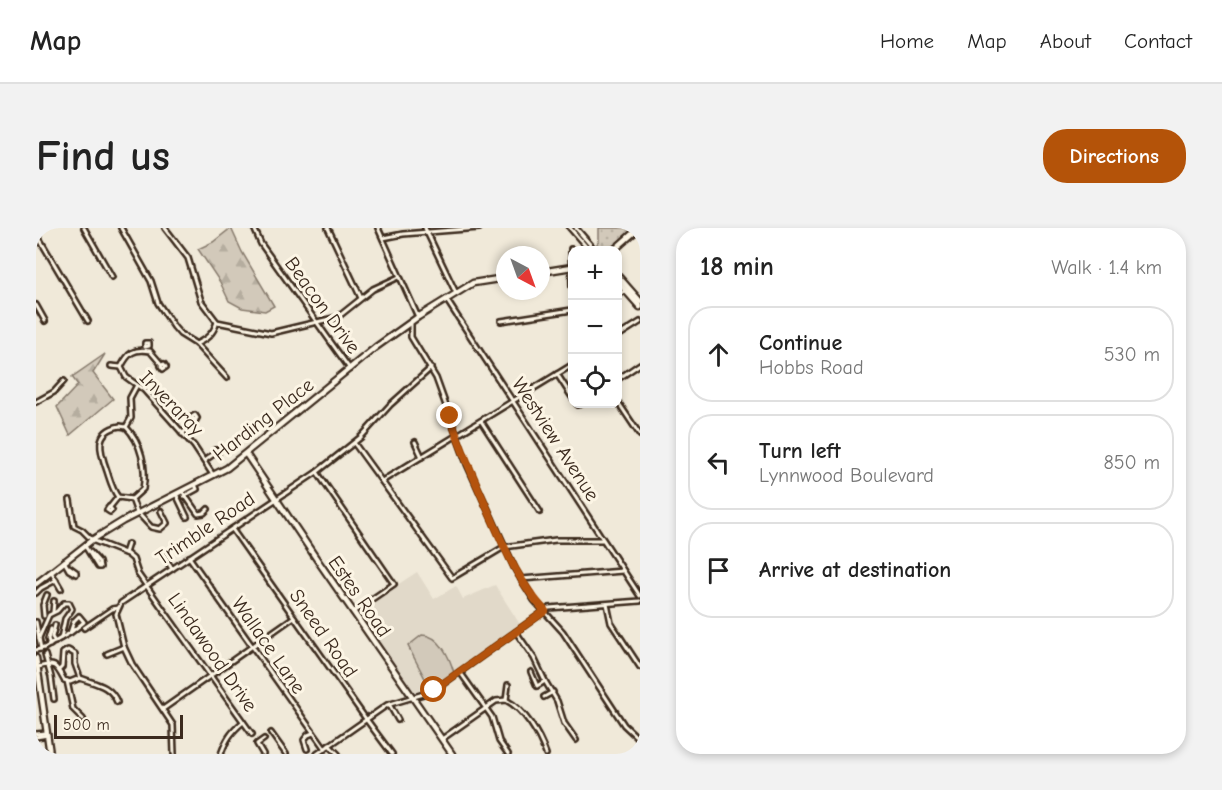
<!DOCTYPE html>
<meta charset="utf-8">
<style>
body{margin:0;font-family:"Comic Neue",sans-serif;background:#f2f2f2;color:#222}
.controls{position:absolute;right:18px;top:18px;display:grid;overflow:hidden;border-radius:12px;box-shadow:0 3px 9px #0003}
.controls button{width:54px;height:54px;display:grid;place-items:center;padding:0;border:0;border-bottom:2px solid #e0e0e0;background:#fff;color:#222;font:30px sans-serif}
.compass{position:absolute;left:460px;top:18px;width:54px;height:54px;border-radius:50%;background:#fff;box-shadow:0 3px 9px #0003;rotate:139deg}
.scale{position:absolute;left:18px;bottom:15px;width:129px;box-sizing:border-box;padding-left:6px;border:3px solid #3b2a1e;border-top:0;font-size:16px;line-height:21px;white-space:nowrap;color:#3b2a1e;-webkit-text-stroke:4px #fcf5e5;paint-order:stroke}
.stop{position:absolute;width:18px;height:18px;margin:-14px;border:4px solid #b45309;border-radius:50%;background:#fff}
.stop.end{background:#b45309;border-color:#fff;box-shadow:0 2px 6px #0008}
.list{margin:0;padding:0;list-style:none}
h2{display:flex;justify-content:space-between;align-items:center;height:78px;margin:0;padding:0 24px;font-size:26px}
h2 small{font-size:20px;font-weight:400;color:#767676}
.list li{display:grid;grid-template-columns:39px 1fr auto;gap:18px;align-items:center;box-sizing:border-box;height:96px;margin:0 12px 12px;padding:0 12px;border:2px solid #e0e0e0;border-radius:24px}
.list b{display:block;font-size:22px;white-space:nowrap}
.list p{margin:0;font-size:20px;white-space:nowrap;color:#767676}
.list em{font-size:20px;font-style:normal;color:#767676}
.icon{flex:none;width:33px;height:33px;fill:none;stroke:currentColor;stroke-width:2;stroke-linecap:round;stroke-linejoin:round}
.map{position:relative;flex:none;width:604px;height:526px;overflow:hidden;border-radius:24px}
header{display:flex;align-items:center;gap:36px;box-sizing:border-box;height:84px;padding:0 30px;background:#fff;border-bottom:2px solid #e0e0e0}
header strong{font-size:28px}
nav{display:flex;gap:33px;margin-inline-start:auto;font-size:21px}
.intro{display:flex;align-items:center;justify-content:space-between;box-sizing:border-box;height:144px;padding:0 36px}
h1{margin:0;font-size:42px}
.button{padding:15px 27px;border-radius:24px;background:#b45309;color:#fff;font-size:21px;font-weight:700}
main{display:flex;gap:36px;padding:0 36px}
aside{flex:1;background:#fff;border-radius:24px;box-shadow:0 3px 9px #0003}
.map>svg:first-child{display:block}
.built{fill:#e1d9c9}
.grass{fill:url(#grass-dots);stroke:#867a6c;stroke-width:1.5}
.forest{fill:url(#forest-firs);stroke:#867a6c;stroke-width:1.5}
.garden{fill:#d2c9ba;stroke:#867a6c;stroke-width:1.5}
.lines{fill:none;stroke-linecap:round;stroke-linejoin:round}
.minor-casing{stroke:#3b2a1e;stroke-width:8}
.major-casing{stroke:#3b2a1e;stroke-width:9}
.minor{stroke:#fcf5e5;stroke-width:3}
.major{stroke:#fcf5e5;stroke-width:4.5}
.route{stroke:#b45309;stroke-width:8}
.labels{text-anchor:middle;stroke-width:6;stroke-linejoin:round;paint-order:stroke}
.street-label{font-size:20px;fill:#3b2a1e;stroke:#fcf5e5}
</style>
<header>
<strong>Map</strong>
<nav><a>Home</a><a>Map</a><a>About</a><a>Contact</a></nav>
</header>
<div class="intro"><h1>Find us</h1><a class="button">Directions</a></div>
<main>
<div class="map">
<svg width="604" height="526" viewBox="0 0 604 526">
<defs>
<pattern id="grass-dots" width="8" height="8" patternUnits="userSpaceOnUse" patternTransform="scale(1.5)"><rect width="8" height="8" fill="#d2c9ba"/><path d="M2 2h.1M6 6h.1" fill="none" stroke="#b5ad9f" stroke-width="1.8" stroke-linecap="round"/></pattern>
<pattern id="forest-firs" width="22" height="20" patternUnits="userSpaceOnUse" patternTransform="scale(1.5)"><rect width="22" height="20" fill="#d2c9ba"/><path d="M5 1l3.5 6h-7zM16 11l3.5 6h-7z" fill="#b5ad9f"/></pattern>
</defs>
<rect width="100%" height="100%" fill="#f0e9d9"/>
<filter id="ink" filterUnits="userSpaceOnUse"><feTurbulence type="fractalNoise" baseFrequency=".0167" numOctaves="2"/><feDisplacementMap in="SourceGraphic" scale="12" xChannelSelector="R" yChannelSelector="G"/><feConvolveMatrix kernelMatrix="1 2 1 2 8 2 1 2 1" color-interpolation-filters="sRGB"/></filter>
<g filter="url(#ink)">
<polygon class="built" points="381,344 398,371 420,358 427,371 459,357 485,398 404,457 377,466 320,384"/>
<polygon class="grass" points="563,0 599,0 576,22 562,22 559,19 563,13"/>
<g class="forest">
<polygon points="195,0 206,24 238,78 229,83 206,80 193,73 184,54 162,21 177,14"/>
<polygon points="69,126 57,145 77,171 34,207 21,179 42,157 36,149"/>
</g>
<path class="garden" d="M386,407C404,407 414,430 418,445L406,454L393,458L372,418Z"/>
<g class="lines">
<defs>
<g id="minor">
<polyline points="48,0 76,49"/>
<polyline points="85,0 115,53 122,75 138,99 144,106 160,116 191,150"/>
<polyline points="129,0 152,30 165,73 181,94 235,105 281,94 302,89 337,61 363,49"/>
<polyline points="218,0 225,16 314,141"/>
<polyline points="292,0 325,70"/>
<polyline points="342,0 382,89"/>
<polyline points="389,0 420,65"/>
<polyline points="534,0 553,22"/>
<polyline points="540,0 559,22"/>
<polyline points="0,5 52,93"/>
<polyline points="347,10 367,6 443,0"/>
<polyline points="535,21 536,59"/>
<polyline points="582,67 590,62"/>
<polyline points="410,71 604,368"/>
<polyline points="0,77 9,93"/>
<polyline points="465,93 536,82"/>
<polyline points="375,96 375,109 400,150 431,236 479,341 498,372 527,404 588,497 604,512"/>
<polyline points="582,108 604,94"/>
<polygon points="109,115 113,115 113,118 109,119"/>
<path d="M160,116C171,111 177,106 181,94"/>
<polygon points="128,136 130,139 127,141 125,138"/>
<path d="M126,137L114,123C98,120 92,125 85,139L90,149L108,162L158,218L177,247"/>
<polyline points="75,138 85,139"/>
<polyline points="521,146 536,169"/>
<polyline points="582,151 604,136"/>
<polyline points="0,174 18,164 28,153"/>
<polyline points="582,174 604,207"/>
<polyline points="541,176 542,177 545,176"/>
<polygon points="159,187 161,190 158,192 156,189"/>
<polyline points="445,193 504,284"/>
<path d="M84,198L90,199C105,214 111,240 107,261L96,271L82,269C76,261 74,252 71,243C64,224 57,203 84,198Z"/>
<polyline points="90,199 95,190 94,170 101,157"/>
<polyline points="146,206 160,192"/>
<polyline points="379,214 386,229"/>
<polyline points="318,215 416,350 468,319 520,312 566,312"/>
<polygon points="179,222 182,222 182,225 179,226"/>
<polyline points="168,233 179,225"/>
<polyline points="281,244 358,356 317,384"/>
<polyline points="346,253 536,137"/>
<polyline points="146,263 162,286 168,285 172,281"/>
<polyline points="140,266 151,289"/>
<polyline points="148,268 161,261 159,257"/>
<polyline points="96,271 101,285"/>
<polyline points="34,272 38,298 46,302 56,312 91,326 97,331 102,346 216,506"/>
<polygon points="73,279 76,282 74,284 71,282"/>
<polyline points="74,279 82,269"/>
<polyline points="103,286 115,299 124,301 131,295 125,283"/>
<polyline points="196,301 330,491 356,526"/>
<polyline points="49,318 62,339 64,339 63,334 54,324"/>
<polyline points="89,325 92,316"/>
<polyline points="126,325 136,341"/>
<polyline points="153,329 289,521"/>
<polyline points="28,333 33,342 40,346 40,344 33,339"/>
<polyline points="15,344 25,361"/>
<polyline points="485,351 587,343"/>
<polyline points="0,365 5,360 20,352"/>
<polyline points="571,376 575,395 604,439"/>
<polyline points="17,384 18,373"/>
<polyline points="8,388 7,377 11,367"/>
<polyline points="0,394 5,421"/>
<polyline points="48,400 76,381 82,380"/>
<polyline points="480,404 498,430 509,453 521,473 528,495 540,512"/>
<polyline points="25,410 34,405 38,393 43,388 48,394 34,405"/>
<polyline points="19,414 16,409 19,397"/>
<polyline points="14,417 12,411 15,401"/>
<polyline points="0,422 8,420 25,410 29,391 36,381 33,375 28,375 21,383 13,387 3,410"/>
<polyline points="71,426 88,419"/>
<polyline points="9,427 15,449 18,471"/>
<path d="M2,439C19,434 20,437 28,452L31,453L37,481L47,491"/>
<polyline points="23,442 26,439 27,425 32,422 39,426 39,436 44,450"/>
<polyline points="424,444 456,489 463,513 472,526"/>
<polyline points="495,444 501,458 509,453"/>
<path d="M31,453L34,454L44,450C60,456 74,457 81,474"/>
<polyline points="508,469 517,464"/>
<polyline points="470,472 472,457"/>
<polyline points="353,476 362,492"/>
<polyline points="127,481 258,389"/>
<polyline points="235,505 250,526"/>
<polyline points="0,506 10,505"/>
<polyline points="0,509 12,507"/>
<path d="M406,511L460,473L470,472C489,482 503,506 510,526"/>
<polyline points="293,517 302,526"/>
<polyline points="271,521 268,512 272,507 277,505"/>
<polyline points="138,526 137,497 96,436 88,419 80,386 85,375 281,244 325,209 354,177 395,140"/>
<path d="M185,526C190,512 195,504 207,494"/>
<polyline points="227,526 221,516 228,511"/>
<polyline points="281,526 351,477 391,465 404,458 513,380 604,373"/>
</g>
<g id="major">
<polyline points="578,22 603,0"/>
<polyline points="505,44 536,39"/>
<polyline points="582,48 604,73"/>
<polyline points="582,54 604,79"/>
<polyline points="210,226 282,333 416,526"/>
<polyline points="0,356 56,312 87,293 191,240 340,119 382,89 437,55 469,50"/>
<polyline points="0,430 14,526"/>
</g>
</defs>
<use href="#minor" class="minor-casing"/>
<use href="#major" class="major-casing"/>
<use href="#minor" class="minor"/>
<use href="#major" class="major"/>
</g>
</g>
<g class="lines" filter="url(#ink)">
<path class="route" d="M398,462L509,383C484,356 470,324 456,291C440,256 426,224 414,188"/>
</g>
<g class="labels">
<g class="street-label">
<text transform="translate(287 77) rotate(54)" y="7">Beacon Drive</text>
<text transform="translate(136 175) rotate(46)" y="7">Inveraray</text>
<text transform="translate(227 191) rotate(-38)" y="7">Harding Place</text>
<text transform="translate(520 211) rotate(57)" y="7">Westview Avenue</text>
<text transform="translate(169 300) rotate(-34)" y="7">Trimble Road</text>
<text transform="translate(324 368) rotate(55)" y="7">Estes Road</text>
<text transform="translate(288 405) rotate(55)" y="7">Sneed Road</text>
<text transform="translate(233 417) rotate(55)" y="7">Wallace Lane</text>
<text transform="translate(177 424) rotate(55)" y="7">Lindawood Drive</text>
</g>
</g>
</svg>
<div class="controls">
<button>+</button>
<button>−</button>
<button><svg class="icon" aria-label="locate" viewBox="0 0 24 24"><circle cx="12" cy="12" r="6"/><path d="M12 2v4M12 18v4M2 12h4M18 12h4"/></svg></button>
</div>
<svg class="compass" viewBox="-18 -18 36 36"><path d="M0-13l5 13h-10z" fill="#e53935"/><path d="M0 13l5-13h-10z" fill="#767676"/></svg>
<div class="scale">500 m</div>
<div class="stop" style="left:398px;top:462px"></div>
<div class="stop end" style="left:414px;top:188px"></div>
</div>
<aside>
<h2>18 min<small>Walk · 1.4 km</small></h2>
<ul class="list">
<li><svg class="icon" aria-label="ahead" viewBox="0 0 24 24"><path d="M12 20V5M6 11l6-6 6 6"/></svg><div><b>Continue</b><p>Hobbs Road</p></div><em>530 m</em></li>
<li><svg class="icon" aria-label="left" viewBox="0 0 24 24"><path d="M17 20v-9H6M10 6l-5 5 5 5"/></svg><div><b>Turn left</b><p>Lynnwood Boulevard</p></div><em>850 m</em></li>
<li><svg class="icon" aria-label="arrive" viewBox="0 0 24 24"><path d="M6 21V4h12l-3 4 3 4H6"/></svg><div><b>Arrive at destination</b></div></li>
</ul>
</aside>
</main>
